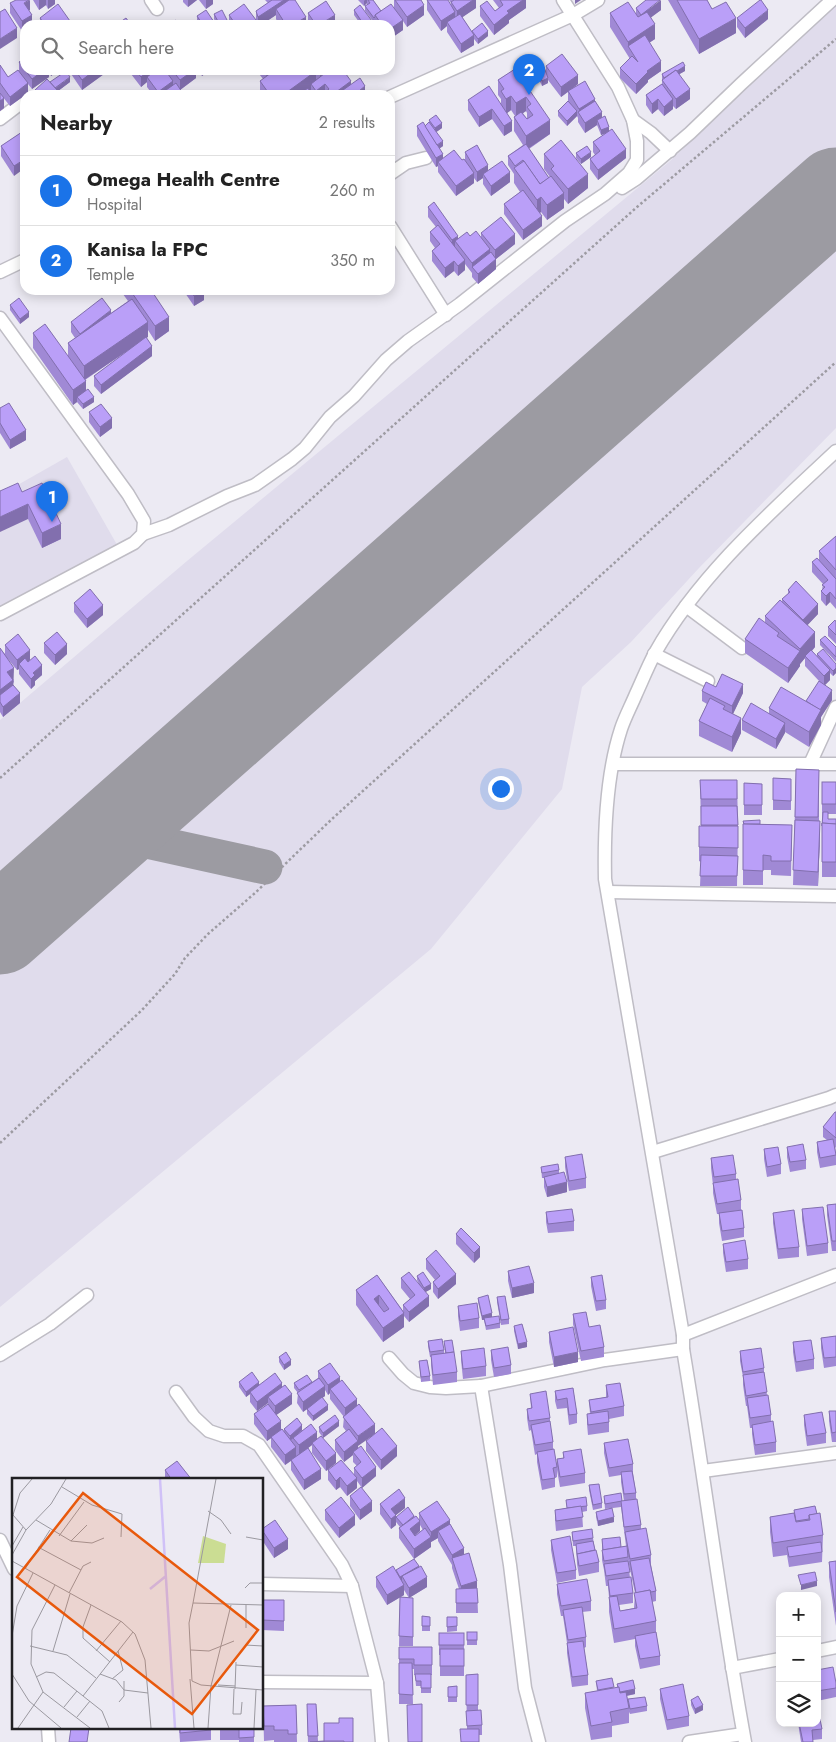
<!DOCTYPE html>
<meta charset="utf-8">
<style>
body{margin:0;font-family:Jost,sans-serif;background:#f6f6f6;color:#222}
.controls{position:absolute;right:15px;bottom:15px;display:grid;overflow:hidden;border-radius:10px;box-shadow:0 2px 12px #0003}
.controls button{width:45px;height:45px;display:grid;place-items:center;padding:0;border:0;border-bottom:1px solid #e0e0e0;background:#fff;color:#222;font:25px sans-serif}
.you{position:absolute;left:500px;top:788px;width:18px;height:18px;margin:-12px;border:4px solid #fff;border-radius:50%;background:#1a73e8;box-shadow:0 0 0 8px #1a73e833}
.badge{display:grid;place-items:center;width:32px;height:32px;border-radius:50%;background:#1a73e8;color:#fff;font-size:16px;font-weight:700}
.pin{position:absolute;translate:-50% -41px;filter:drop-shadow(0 1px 2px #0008)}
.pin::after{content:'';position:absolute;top:26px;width:18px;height:15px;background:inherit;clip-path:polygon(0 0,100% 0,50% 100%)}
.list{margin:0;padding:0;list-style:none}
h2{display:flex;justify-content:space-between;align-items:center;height:65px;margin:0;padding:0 20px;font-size:21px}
h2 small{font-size:16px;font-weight:400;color:#767676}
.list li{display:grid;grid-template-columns:32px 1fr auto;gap:15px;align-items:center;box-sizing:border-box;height:70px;padding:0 20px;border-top:1px solid #e0e0e0}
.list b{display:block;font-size:19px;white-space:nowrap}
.list p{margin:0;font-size:16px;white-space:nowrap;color:#767676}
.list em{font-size:16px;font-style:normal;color:#767676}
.icon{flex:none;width:28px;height:28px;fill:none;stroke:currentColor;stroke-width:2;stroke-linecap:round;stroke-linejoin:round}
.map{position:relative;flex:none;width:836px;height:1742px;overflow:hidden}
.search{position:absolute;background:#fff;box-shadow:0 2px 12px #0003;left:20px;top:20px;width:375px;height:55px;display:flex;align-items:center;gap:12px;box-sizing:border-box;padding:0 18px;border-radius:15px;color:#767676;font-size:19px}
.panel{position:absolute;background:#fff;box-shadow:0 2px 12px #0003;left:20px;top:90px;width:375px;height:205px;border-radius:15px}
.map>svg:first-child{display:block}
.built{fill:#e0dcec}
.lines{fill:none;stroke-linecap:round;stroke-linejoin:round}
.taxiway{stroke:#9c9ba2;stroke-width:35}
.runway{stroke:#9c9ba2;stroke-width:89}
.street-casing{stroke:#bfbdc5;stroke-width:15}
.path{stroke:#9d9ba2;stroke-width:2.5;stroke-dasharray:2.5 2.5;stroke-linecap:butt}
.street{stroke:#fff;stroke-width:12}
.wall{fill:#a089d5;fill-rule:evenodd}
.shaded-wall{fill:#826fae}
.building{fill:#ba9ff8;stroke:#826fae;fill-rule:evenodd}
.inset-river{fill:none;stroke:#d0c1f7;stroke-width:2.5}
.inset-road{fill:none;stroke:#9b99a0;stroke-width:1}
.view{fill:#e8590c;fill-opacity:0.15;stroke:#e8590c;stroke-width:2.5}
.inset-edge{fill:none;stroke:#212023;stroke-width:2.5}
</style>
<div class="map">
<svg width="836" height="1742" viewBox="0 0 836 1742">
<rect width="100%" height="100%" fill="#eceaf3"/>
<g class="built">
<polygon points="836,5 836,428 699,568 631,642 582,687 562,789 431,949 0,1307 0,720 187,561 669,162"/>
<polygon points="67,457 120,550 0,618 0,495"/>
</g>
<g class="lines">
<polyline class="taxiway" points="110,833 265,867"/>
<polyline class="runway" points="0,930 836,192"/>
<defs>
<g id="street">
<polyline points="151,0 157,9"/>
<polyline points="390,97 573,15 598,0"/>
<polyline points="0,119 25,100"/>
<polyline points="633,120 651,133 670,151"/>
<polyline points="390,174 406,163 426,158"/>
<polyline points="622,188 636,179 690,133 741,84 832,0"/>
<polyline points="390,226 446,315"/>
<polyline points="0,272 25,260"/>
<polyline points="0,318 128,494 144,521 143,534 134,543 0,614"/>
<polyline points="143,534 169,525 227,496 255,485 292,459 305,448 330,417 354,396 386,360 408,341 460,304 565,221 605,194 629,173 637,160 637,141 633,120 618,87 563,0"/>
<polyline points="686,606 742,648"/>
<polyline points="654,654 708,681"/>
<polyline points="613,764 836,764"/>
<polyline points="810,764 836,707"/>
<polyline points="608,892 836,896"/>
<polyline points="653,1152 829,1098 836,1095"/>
<polyline points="683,1335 836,1275"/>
<polyline points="0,1355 50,1324 87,1295"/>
<polyline points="389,1358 403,1374 414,1383 430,1387 446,1388 481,1386 605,1360 683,1349"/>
<polyline points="481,1386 510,1565 525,1688 539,1742"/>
<polyline points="176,1392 194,1417 209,1431 224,1436 243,1436 259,1445 342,1565 352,1586 377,1683 382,1742"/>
<polyline points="703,1471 836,1453"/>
<polyline points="0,1540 14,1569"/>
<polyline points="262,1584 352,1586"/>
<polyline points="817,1651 836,1647"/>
<polyline points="732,1668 780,1659"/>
<polyline points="262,1682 377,1683"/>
<polyline points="48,1728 49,1742"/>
<polyline points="689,1742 743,1734"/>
<path d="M745,1742C721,1611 705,1480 683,1349V1335L605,879C604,831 606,775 621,729C625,717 631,706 636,694C642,681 648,666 655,653C699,575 772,511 836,451"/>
</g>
</defs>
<use href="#street" class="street-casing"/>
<g class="path">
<polyline points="0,778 637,207 836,39"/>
<polyline points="0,1143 142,1010 175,974 185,958 208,934 255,893 332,819 836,362"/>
</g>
<use href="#street" class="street"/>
</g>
<g class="wall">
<polygon points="33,0 55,0 55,4 48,9 46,5 39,10"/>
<polygon points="183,0 197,0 188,7 183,2"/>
<polygon points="199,0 213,0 213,4 206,9"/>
<polygon points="265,0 295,0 306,25 279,25 276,19 276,15 261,25 258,25 256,21 256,11 268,3"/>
<polygon points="358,0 373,0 381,11 394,7 394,0 421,0 424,15 407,27 403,21 403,30 390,39 390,25 354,25 359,22 354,15 354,10 372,21 373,21 365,11 365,6 367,5 367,3 364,6"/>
<polygon points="427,0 451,6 451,3 449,0 476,0 476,8 462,17 472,32 488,36 478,44 474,39 474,45 461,53 447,32 447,26 441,31 427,10"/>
<polygon points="493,0 526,0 526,8 509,20 509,23 494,35 480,16 480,6 495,11 499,8"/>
<polygon points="668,0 707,0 712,9 736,33 699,54"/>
<polygon points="10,3 30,10 29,10 32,25 22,31 10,13"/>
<polygon points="636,8 661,10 651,17 655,39 649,43 661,71 648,80 648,82 636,94 620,78 620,68 630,59 610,27 610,13 636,15"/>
<polygon points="308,13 335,25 310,25 308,23"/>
<polygon points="214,14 229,23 229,15 256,25 217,25 214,19"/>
<polygon points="197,16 216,25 197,25"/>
<polygon points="40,18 70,25 40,25"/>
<polygon points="737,18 768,19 745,38 737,27"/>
<polygon points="19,62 25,70 59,70 51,76 49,72 49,77 32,89 28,84 28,93 10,106 2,96 4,108 0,111 0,65 8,77 19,72"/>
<polygon points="546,66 578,84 574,87 595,102 609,131 626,158 598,180 590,169 590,159 595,155 593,152 593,142 605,134 601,135 597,125 585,133 578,122 578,118 577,116 567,126 558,116 558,111 568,101 568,92 561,97 548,80 548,83 542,86 537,75 537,70 546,71"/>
<path d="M515,69L550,134L529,149L549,178L550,177L544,169V154L588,188L568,204L564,199V208L547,220L541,212L540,213L542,226L523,240L504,214V204L520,192L514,183V174L508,165V156L523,145L514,131V117L515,116L511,110L507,113L512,131L504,136L492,119L479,127L468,110V100L501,104V99L498,95V80ZM526,111L527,113V119L523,113Z"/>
<polygon points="69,70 104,70 104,74 82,90 69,71"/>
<polygon points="131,70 150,70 149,75 166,72 166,70 196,70 196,78 180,90 182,95 153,95 147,87 147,82 141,87 131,74"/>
<polygon points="197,70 210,70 202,76"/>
<polygon points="256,70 343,70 351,84 365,95 260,95 260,81 263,79"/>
<polygon points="685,71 679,74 690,99 676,109 673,106 673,109 664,116 658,109 652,114 646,105 646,95 662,84 662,74"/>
<polygon points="50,82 70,82 58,91 58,95 35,95 35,90"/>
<polygon points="429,120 442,128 436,132 443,146 439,149 443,159 465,160 465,152 488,171 510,182 491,196 483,184 483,178 477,182 474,178 474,183 456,196 438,172 438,166 436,167 417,136 417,126 425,126 429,123"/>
<polygon points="25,130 14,176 1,156 1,146"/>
<polygon points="576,153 591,157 581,164 576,158"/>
<polygon points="428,207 458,239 470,236 481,238 481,233 515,244 496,259 496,269 478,284 472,277 472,273 465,264 465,270 458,276 454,271 445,278 432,261 432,251 435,248 430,241 430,232 436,227 428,217"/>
<polygon points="120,290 151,290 169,331 155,341 148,330 148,337 146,337 152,356 101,394 94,386 94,376 146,338 85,380 86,391 94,402 83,409 77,402 73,405 33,348 33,333 68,357 68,343 75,338 71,332 71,322 111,313 128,301"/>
<polygon points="183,290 204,290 204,300 194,306"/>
<polygon points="10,305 29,317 20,324 10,310"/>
<polygon points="0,408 26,440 10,449 0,433"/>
<polygon points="89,412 112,428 100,437 89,422"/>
<polygon points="22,492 61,539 42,548 28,519"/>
<polygon points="836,536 836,609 830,602 826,606 821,600 821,591 822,590 823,584 812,572 812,562 819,560 819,551"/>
<polygon points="788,590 818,614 807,625 815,647 812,651 817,657 817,654 836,664 836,673 833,676 830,673 830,680 825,685 832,700 821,717 821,725 809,747 785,732 776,749 742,730 742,720 769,713 769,708 806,701 820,682 805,666 805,658 800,664 800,663 800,666 788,683 745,653 745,639 765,623 765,616 782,602 782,599 788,594"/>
<polygon points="74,603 103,615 87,628 74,612"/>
<polygon points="836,622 836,644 828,636 828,627"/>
<polygon points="820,640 836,647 836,662 820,645"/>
<polygon points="44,643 67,654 55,665 44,653"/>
<polygon points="5,645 30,660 28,662 42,675 35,681 35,685 31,689 19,674 19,669 17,670 8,659 14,682 13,683 13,685 20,703 3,717 0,712 0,648 5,654"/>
<polygon points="716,687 743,693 733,714 741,733 732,752 699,736 699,721 707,704 702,701 702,691"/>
<polygon points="796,769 819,770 819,821 820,836 818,886 793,885"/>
<polygon points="773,778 791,779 791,810 773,810"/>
<polygon points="700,780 737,780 738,826 737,886 700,886 701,862 699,861 699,826 701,826"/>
<polygon points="836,782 836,814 828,814 828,819 836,819 836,877 822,877 822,804"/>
<polygon points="744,783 762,784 762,815 744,815"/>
<polygon points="743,821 760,824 792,825 791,876 771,875 771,870 763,870 763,885 743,885"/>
<polygon points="836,1112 836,1148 835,1147 836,1153 836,1165 820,1168 817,1152 817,1142 827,1140 823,1137 823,1127"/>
<polygon points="787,1147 806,1160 806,1169 790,1172 787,1157"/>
<polygon points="764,1149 781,1164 781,1174 767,1177 764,1159"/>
<polygon points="565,1157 586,1178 586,1188 569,1191 565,1167"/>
<polygon points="711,1158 736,1174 736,1179 741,1200 741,1210 744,1228 744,1237 722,1241 719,1223 719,1214 717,1214 713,1193 713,1185 711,1168"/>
<polygon points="541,1167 559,1170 559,1173 567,1192 547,1197 544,1187 544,1178 542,1178"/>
<polygon points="836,1204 836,1251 832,1251 827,1215 827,1205"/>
<polygon points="802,1209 828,1243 828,1253 807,1256 802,1219"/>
<polygon points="546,1212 574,1221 574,1231 548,1233 546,1222"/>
<polygon points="773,1213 799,1247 799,1257 778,1259 773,1223"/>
<polygon points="456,1234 480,1257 474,1263 456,1244"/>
<polygon points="723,1244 748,1259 748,1269 726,1272 723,1253"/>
<polygon points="426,1259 456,1284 438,1299 433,1292 433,1282 435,1280 426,1269"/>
<polygon points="508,1271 534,1293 512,1298 508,1281"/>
<polygon points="377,1275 403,1311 403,1305 410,1299 401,1288 401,1278 419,1284 417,1280 417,1276 431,1289 425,1292 429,1306 409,1322 404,1316 404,1327 383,1342 356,1305 356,1290"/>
<polygon points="591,1277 606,1300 606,1309 596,1311 591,1286"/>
<polygon points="497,1297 509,1319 509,1324 501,1325 497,1302"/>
<polygon points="478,1298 492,1317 500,1323 500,1328 486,1330 484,1320 482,1320 478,1302"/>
<polygon points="458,1306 479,1318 479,1328 460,1331 458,1316"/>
<polygon points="573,1314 589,1327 604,1347 604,1357 581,1361 573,1324"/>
<polygon points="514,1326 527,1347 518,1349 514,1331"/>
<polygon points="549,1332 578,1362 554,1367 549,1342"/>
<polygon points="836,1336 836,1366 824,1368 821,1348 821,1338"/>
<polygon points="428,1341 444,1350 444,1353 445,1353 444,1341 457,1372 457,1382 433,1385 431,1365 431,1357 430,1357 428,1346"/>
<polygon points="793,1342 814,1359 814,1369 796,1372 793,1352"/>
<polygon points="491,1350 511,1365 511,1374 494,1377 491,1360"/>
<polygon points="461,1351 486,1366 486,1376 463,1379 461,1360"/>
<polygon points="740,1351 764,1368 764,1376 767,1395 771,1415 771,1422 776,1442 776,1452 755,1455 752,1434 752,1428 750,1428 747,1406 746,1406 743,1385 743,1377 740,1361"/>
<polygon points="279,1357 291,1365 284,1370 279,1362"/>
<polygon points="419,1361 430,1376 430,1381 421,1382"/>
<polygon points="318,1371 340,1382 357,1406 359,1404 358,1448 376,1476 362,1488 357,1481 357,1488 347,1496 340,1487 336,1490 328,1480 328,1470 354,1475 354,1468 357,1466 353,1462 353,1455 344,1462 335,1450 335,1440 346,1431 343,1427 344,1417 330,1399 330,1393 328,1395 325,1390 325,1396 322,1398 328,1410 313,1421 307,1414 307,1409 303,1412 297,1403 298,1393 294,1388 294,1383 312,1382 318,1378"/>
<polygon points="239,1382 282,1387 292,1404 276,1415 281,1430 284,1431 284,1429 302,1430 317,1439 336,1463 326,1471 312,1453 312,1445 308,1448 321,1479 304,1490 291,1470 291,1461 285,1465 271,1447 271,1438 267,1441 254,1424 254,1414 268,1404 268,1403 257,1411 250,1402 250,1394 246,1397 239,1387"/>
<polygon points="606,1385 624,1406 624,1416 609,1419 609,1432 588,1435 587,1424 587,1414 590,1414 589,1400 606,1397"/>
<polygon points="573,1388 577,1414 577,1423 569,1425 567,1408 557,1409 555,1401 555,1391"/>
<polygon points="530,1394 550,1418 550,1423 553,1442 553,1449 557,1466 557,1459 563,1458 563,1452 585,1473 585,1483 560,1487 557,1470 557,1477 555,1478 555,1487 542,1490 537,1462 537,1454 535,1455 531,1430 529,1431 527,1418 527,1409 531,1408"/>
<polygon points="829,1411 836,1411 836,1442 832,1442 829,1421"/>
<polygon points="804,1415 826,1433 826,1443 807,1446 804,1425"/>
<polygon points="339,1426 323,1438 319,1432 319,1427"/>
<polygon points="366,1441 397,1456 381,1470 366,1451"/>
<path d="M604,1443L633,1464V1473L636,1493V1499L641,1525V1529L651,1555V1565L656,1591V1601L652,1602L656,1621V1632L660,1656V1665L640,1669L635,1646V1639L614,1643L609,1612V1597L608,1586H606L604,1570L602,1560V1539L621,1547L626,1546L621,1507L605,1509L604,1496L622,1501H624L621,1482V1475L609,1477L604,1453ZM628,1560L635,1593L634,1608L620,1611L619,1605L633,1603V1593L630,1578Z"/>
<polygon points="165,1470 192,1480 165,1480"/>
<polygon points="589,1485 602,1503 602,1508 593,1510 589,1490"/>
<polygon points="350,1496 372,1511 360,1520 350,1506"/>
<polygon points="566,1500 587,1506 587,1511 582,1512 583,1527 556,1531 555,1520 555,1510 567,1508"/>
<path d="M380,1504L405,1508L396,1515V1517L414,1516L419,1520V1513L450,1525L464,1555L477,1588L478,1613H456V1589H459L452,1568V1565L438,1541V1538L431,1542V1547L414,1559L427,1587L409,1598H413V1646H399L400,1597L409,1598L404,1590V1595L387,1605L376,1587V1577L396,1571L414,1559L399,1538V1528L400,1527L396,1522V1525L391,1529L380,1514ZM420,1525L423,1530L415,1536L420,1531Z"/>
<polygon points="815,1506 823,1535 822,1562 789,1567 787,1555 773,1557 770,1532 770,1517 794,1513 794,1510"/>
<polygon points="325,1510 355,1525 339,1538 325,1520"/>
<polygon points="596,1512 614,1522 598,1526 596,1517"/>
<polygon points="262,1529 288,1549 274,1558 262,1540"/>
<polygon points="572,1532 593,1538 595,1550 599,1562 599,1572 579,1576 577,1564 576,1546 573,1546"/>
<polygon points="551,1540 576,1570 576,1579 557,1583 551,1550"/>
<polygon points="836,1561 836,1626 829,1577 829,1562"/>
<polygon points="557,1584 591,1601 591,1611 582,1612 586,1637 586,1647 584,1648 588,1675 588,1685 572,1687 567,1653 567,1643 563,1616 561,1616 557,1594"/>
<polygon points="262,1600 284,1600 284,1631 262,1630"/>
<polygon points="422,1616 430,1617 430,1631 422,1631"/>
<polygon points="447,1617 457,1617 457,1631 447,1632"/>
<rect x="467" y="1632" width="10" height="13"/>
<polygon points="439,1633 464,1633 464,1676 440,1676 440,1655 439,1655"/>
<polygon points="399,1647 432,1647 432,1675 431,1675 431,1693 421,1693 421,1686 416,1686 415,1675 414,1675 414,1669 412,1669 413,1704 399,1704"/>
<polygon points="817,1670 836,1683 836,1697 817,1701"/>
<polygon points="478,1674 478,1710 482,1725 482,1735 479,1735 467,1729 466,1675"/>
<polygon points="596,1681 614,1688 617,1687 617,1684 635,1694 627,1696 628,1701 647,1706 647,1711 630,1714 629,1712 629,1723 612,1726 612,1737 591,1740 585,1708 585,1693 597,1691"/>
<polygon points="457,1686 457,1702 448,1702 448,1687"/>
<polygon points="660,1689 689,1716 689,1726 667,1730 660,1699"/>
<polygon points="691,1700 703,1710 695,1714 691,1705"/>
<polygon points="316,1704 318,1741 324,1741 324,1723 353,1742 308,1742 307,1714"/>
<polygon points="296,1705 297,1742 274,1742 274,1740 264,1741 263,1706"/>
<polygon points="817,1705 822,1729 822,1739 813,1740 813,1742 801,1742 798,1723 817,1723"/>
<polygon points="179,1728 211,1728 211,1740 180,1742"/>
<polygon points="220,1728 254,1728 254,1742 239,1742 239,1740 220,1740"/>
</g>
<g class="shaded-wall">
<polygon points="30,0 30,10 24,13 24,3"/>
<polygon points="39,0 46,0 46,5 39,10"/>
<polygon points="48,0 55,0 55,4 48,9"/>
<polygon points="188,0 197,0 188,7"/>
<polygon points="206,0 213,0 213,4 206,9"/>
<polygon points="284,0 293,0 276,9 276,15 261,25 258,25 258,17"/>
<polygon points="365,0 367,0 367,3 364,6 364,1"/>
<polygon points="473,0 476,0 476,8 457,21 457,11"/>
<polygon points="523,0 526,0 526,8 509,20 509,23 494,35 494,25 507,11"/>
<polygon points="575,0 581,0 575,4"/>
<polygon points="661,0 661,10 641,25 641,15"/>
<polygon points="424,5 424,15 407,27 407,17"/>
<polygon points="768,10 768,19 745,38 745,28"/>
<polygon points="455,12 455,22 447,22 447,26 441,31 441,21"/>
<polygon points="32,15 32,25 25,25 25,29 22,31 22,21"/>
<polygon points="335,15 335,25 319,25"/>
<polygon points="306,17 306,25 293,25"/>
<polygon points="736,18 736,33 699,54 699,39"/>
<polygon points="256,20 256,25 249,25"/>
<polygon points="403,20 403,30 390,39 390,29"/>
<polygon points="70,21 70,25 64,25"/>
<polygon points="655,24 655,39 633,53 628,46 628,42"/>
<polygon points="17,28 17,38 0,49 0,39"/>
<polygon points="488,31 488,36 478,44 478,39"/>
<polygon points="474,35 474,45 461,53 461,44"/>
<polygon points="661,61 661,71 648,80 648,82 636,94 636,84 647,71"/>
<polygon points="685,66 685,71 664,83 664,78"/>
<polygon points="44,70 49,70 49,77 32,89 32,79"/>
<polygon points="53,70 59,70 51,76 51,71"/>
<polygon points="95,70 104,70 104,74 82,90 82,80"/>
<polygon points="150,70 149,80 147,77 147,82 141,87 141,77"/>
<polygon points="194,70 196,70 196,78 180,90 180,80"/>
<polygon points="202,70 210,70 202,76"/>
<polygon points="326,70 338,70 320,84 320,74"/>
<polygon points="316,71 316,86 311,84 311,90 303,95 283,95"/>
<polygon points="578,75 578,84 561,97 561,87"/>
<polygon points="70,77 70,82 58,91 58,95 53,95 55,89"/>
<polygon points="548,78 548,83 542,86 542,81"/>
<polygon points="173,81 173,91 158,95 158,92"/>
<polygon points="351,81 351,91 345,95 332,95"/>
<polygon points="28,83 28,93 10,106 10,97"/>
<polygon points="325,84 325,94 323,95 316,95 316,91"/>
<polygon points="365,86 365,95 354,95"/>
<polygon points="690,89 690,99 676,109 676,99"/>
<polygon points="511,96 511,110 506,114 506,99"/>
<polygon points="526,97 526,111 516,118 516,103"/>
<polygon points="4,98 4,108 0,111 0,101"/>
<polygon points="595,99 595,108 579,113 579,109"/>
<polygon points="658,99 658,109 652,114 652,104"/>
<polygon points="673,99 673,109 664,116 664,107"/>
<polygon points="492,109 492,119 479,127 479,117"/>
<polygon points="577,111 577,116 567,126 567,121"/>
<polygon points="602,112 602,122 597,120 597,125 585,133 585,123"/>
<polygon points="550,120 550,134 526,150 526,136"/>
<polygon points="512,121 512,131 504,136 504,126"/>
<polygon points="442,123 442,128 435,133 435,128"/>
<polygon points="609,127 609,132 601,135 601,130"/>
<polygon points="443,141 443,146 437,150 437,146"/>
<polygon points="626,149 626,158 598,180 598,170"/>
<polygon points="591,152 591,157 581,164 581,159"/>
<polygon points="443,154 443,164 438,162 438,166 436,167 436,158"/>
<polygon points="25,159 25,168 14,176 14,166"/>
<polygon points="488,165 488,175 483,174 483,178 477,182 477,172"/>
<polygon points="510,172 510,182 491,196 491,186"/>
<polygon points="474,173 474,183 456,196 456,186"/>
<polygon points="588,174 588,188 568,204 568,189"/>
<polygon points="564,193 564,208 547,220 547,205"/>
<polygon points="541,197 541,212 537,215 537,200"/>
<polygon points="542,216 542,226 523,240 523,230"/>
<polygon points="515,234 515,244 496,259 496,269 478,284 478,274 495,260 495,250"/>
<polygon points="458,236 458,245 455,241 455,248 452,250 452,240"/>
<polygon points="490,249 490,259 472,267 472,263"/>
<polygon points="465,260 465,270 458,276 458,266"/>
<polygon points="454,261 454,271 445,278 445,268"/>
<polygon points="204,290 204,300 194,306 194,296"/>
<polygon points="111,310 111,320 80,334"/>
<polygon points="29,312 29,317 20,324 20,319"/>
<polygon points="169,317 169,331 155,341 155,326"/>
<polygon points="148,322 148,337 84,380 84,366"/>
<polygon points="152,346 152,356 101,394 101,385"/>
<polygon points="86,381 86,396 77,397 77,402 73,405 73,390"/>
<polygon points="94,397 94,402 83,409 83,404"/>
<polygon points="112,418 112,428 100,437 100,427"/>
<polygon points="26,430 26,440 10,449 10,440"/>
<polygon points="28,504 28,519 0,532 0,517"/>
<polygon points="61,524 61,539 42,548 42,533"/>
<polygon points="830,592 830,602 826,606 826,596"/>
<polygon points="818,604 818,614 803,630 803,620"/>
<polygon points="103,605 103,615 87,628 87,619"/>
<polygon points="815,632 815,647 806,657 805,656 805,658 800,664 800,649"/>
<polygon points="67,644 67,654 55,665 55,655"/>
<polygon points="30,650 30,660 21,667 19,664 19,669 17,670 17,660"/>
<polygon points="800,651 800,666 788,683 788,668"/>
<polygon points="42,665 42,675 35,681 35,685 31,689 31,679 33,673"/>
<polygon points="14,668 13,695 0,702 0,690 7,672"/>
<polygon points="836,668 836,673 833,676 833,671"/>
<polygon points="830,670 830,680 824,686 824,676"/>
<polygon points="743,684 743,693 732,716 732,706"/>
<polygon points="832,690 832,700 821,717 821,725 809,747 809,732 820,710"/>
<polygon points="20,693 20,703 3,717 3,707"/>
<polygon points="741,718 741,733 732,752 732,737"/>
<polygon points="785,723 785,733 776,749 776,739"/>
<polygon points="820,821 820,836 818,886 818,872"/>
<polygon points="567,1182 567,1192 547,1197 547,1187"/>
<polygon points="480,1247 480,1257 474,1263 474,1253"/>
<polygon points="456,1274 456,1284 438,1299 438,1289"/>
<polygon points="534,1283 534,1293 512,1298 512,1288"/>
<polygon points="431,1284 431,1289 424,1293 424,1288"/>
<polygon points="379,1295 379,1310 374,1299"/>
<polygon points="429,1296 429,1306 409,1322 409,1312"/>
<polygon points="404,1313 404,1327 383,1342 383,1328"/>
<polygon points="492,1313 492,1318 482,1320 482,1316"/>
<polygon points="527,1342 527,1347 518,1349 518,1344"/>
<polygon points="578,1352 578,1362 554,1367 554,1357"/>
<polygon points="291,1360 291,1365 284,1370 284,1365"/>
<polygon points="340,1377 340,1386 330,1389 330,1393 328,1395 328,1385"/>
<polygon points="259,1382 259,1387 250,1392 250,1394 246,1397 246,1392"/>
<polygon points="282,1383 282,1393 268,1397 268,1403 257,1411 257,1402"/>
<polygon points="325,1386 325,1396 303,1412 303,1402"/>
<polygon points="292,1394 292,1404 275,1416 275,1406"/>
<polygon points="357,1399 357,1409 345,1418 345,1408"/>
<polygon points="328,1405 328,1410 313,1421 313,1416"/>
<polygon points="281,1421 281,1431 267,1441 267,1431"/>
<polygon points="339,1421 339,1426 323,1438 323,1433"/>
<polygon points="375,1424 375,1434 358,1446 358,1436"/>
<polygon points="302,1425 302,1430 290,1441 290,1436"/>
<polygon points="317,1432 317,1442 312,1443 312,1445 299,1455 299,1445"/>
<polygon points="358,1441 358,1451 353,1452 353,1455 344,1462 344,1452"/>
<polygon points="397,1446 397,1456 381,1470 381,1460"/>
<polygon points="296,1447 296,1457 285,1465 285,1455"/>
<polygon points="336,1453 336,1463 326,1471 326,1461"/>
<polygon points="376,1467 376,1476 362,1488 362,1478"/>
<polygon points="321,1469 321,1479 304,1490 304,1480"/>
<polygon points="340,1477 340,1487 336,1490 336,1481"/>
<polygon points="357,1478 357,1488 347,1496 347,1486"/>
<polygon points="405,1498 405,1508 391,1519 391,1509"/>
<polygon points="372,1501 372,1511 360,1520 360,1510"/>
<polygon points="355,1515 355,1525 339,1538 339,1528"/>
<polygon points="396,1515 396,1525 391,1529 391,1519"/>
<polygon points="614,1517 614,1522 598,1526 598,1521"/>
<polygon points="450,1520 450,1530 438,1531 438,1538 431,1542 431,1532"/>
<polygon points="420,1521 420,1531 410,1539 410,1529"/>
<polygon points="431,1537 431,1547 414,1559 414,1549"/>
<polygon points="288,1539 288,1549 274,1558 274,1548"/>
<polygon points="464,1548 464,1558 452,1558 452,1565 452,1555"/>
<polygon points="419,1566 419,1571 402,1576 402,1580 400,1582 400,1577"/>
<polygon points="427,1577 427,1587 409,1598 409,1588"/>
<polygon points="477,1581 477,1591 461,1596 461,1586"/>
<polygon points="817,1581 817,1586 801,1590 801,1585"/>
<polygon points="404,1585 404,1595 387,1605 387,1595"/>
<polygon points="635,1689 635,1694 619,1697 619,1692"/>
<polygon points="703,1705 703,1710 695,1714 695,1709"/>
</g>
<g class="building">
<polygon points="16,0 29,0 24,3 32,15 22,21 10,3"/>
<polygon points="272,0 284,0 258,17 256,11"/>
<polygon points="289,0 295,0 306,17 293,25 286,25 276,9"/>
<polygon points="368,0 373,0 381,11 375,15 375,17 374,18 365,6 370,3"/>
<polygon points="395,0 421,0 424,5 407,17"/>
<polygon points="427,0 448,0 455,12 441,21"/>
<polygon points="454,0 473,0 457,11 451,2"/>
<polygon points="500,0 523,0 507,11 509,13 494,25 480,6 487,1 495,11 503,5"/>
<polygon points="646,0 660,0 641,15 636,8"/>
<polygon points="677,0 707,0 712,9 726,2 736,18 699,39"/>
<polygon points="760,0 761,0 768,10 745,28 737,18"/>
<polygon points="326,1 335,15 319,25 316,25 308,13"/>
<polygon points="628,2 638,17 647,12 655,24 628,42 610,13"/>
<polygon points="58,4 70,21 64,25 45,25 40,18"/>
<polygon points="244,4 256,20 249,25 236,25 229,15"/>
<polygon points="391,4 403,20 390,29 390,25 382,25 375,15"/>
<polygon points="360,5 372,21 366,25 364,25 354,10"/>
<polygon points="5,9 17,28 0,39 0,12"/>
<polygon points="206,10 216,25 203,25 197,16"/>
<polygon points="222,10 229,24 228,23 225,25 220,25 214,14"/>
<polygon points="460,14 474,35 461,44 447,22"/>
<polygon points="126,18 131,25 116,25"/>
<polygon points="176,20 179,25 170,25 170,24"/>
<polygon points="374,20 377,25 366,25"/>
<polygon points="269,21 272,25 263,25"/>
<polygon points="360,21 362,25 354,25"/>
<polygon points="482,23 488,31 478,39 472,31"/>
<polygon points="645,35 661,61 647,71 648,72 636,84 620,68 632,56 638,62 628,46"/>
<polygon points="562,54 578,75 561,87 546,66"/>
<polygon points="25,58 25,70 19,62"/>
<polygon points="683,62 685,66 677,71 676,70 664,78 662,74"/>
<polygon points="0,65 8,77 18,70 28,83 10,97 0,83"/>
<polygon points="544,67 548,78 542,81 537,70"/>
<polygon points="515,69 550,120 526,136 514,117 521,112 527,119 533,115 527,107 531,104 526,97 516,103 511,96 506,99 501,91 504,89 498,80"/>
<polygon points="25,70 44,70 32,79"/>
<polygon points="75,70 95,70 82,80"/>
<polygon points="135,70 149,70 141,77"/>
<polygon points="156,70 165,70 173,81 158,92 147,77"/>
<polygon points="172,70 194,70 180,80"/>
<polygon points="263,70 275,70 267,76"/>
<polygon points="275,70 285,70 287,73 290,70 315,70 316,71 283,95 270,95 260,81"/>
<polygon points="317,70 326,70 320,74"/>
<polygon points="329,70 343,70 351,81 332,95 322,95 329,89 325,84 316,91 311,84"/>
<polygon points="676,70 690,89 676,99 662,80"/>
<polygon points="66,71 70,77 55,88 50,82"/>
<polygon points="360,78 365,86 354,95 336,95"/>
<polygon points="47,79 58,91 53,95 39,95 35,90"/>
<polygon points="585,81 595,99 579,109 568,91"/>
<polygon points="176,83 182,92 177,95 159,95"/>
<polygon points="662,84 673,99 664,107 658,99 652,104 646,95"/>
<polygon points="489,86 512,121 504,126 492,109 479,117 468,100"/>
<polygon points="308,88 312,95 298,95"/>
<polygon points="0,93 4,98 0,101"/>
<polygon points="568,101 577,111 567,121 558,111"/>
<polygon points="595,101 602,112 585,123 578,112"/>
<polygon points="436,115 442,123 435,128 429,120"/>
<polygon points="605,116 609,127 601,130 597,120"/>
<polygon points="423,122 443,154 436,158 417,126"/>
<polygon points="429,122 443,141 437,145 425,126"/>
<polygon points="612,129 626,149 598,170 590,159 600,151 593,142"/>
<polygon points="25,130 25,159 14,166 1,146"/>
<polygon points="561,140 588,174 568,189 551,169 554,166 544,154"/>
<polygon points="526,144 549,178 540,184 523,160 515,166 508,156"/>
<polygon points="477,145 488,165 477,172 465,152"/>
<polygon points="587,146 591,152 581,159 576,153"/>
<polygon points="454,150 462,160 464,159 474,173 456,186 438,162"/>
<polygon points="502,161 510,172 491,186 483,174"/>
<polygon points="524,161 540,184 551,176 564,193 547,205 541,197 537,200 514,168"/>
<polygon points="523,190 542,216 523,230 504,204"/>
<polygon points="434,202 458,236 452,240 428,207"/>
<polygon points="501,217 515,234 495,250 481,233"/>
<polygon points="438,225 465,260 458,266 454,261 445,268 432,251 440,244 430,232"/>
<polygon points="476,231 490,249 472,263 455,241 467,232 470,236"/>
<polygon points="491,252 496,259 478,274 472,267"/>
<polygon points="130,290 151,290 169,317 155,326"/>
<polygon points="190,290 204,290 194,296"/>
<polygon points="19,298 29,312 20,319 10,305"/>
<polygon points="102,298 111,310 80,334 71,322"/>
<polygon points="132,299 148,322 84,366 68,343"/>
<polygon points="45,324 86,381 73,390 33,333"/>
<polygon points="146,337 152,346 101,385 94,376"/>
<polygon points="88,389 94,397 83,404 77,397"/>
<polygon points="9,403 26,430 10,440 0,423 0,408"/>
<polygon points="101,404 112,418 100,427 89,412"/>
<polygon points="18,483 22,492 42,483 61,524 42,533 28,504 0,517 0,491"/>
<polygon points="836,536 836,570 819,551"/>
<polygon points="817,558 836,579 836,599 830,592 826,596 821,591 825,587 822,585 828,580 812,562"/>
<polygon points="796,581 818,604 803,620 782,599 790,592 788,590"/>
<polygon points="90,589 103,605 87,619 74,603"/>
<polygon points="780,600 815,632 800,649 765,616"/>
<polygon points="759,618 779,633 777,636 800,651 788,668 745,639"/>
<polygon points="835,620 836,622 836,635 828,627"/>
<polygon points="57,632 67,644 55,655 44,643"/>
<polygon points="18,634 30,650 17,660 5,645"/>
<polygon points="825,636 836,647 836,657 820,640"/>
<polygon points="0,648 14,668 7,672 13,680 0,690"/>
<polygon points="823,649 836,664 836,668 833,671 817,654"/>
<polygon points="811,650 830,670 824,676 805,656"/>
<polygon points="35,656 42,665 33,673 35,675 31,679 19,664 25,658 28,662"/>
<polygon points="722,674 743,684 732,706 702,691 706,682 716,687"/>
<polygon points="819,681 832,690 820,710 806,701"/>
<polygon points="13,685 20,693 3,707 0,702 0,695"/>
<polygon points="781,687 821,710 809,732 769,708"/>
<polygon points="710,698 725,706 723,709 741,718 732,737 699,721"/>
<polygon points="751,703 785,723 776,739 742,720"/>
<polygon points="796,769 819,770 818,817 795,817"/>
<polygon points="773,778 791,779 791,801 773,800"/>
<polygon points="700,780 737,780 737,799 701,799"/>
<rect x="822" y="782" width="14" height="22"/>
<polygon points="744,783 762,784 762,805 744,805"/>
<polygon points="701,806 737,806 738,825 701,825"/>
<polygon points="823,812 828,812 828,819 836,819 836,824 822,823 822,826"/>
<polygon points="760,820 760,824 744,824 743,821"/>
<polygon points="795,820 820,821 818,872 793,870"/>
<polygon points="822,823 836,824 836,862 822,862"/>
<polygon points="743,824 792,825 791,861 771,861 771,856 763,855 763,871 743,870"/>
<polygon points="699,826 738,826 738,848 699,847"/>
<polygon points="701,855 738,856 737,876 700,876"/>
<polygon points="835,1112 836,1112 836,1138 823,1127"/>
<polygon points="833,1139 836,1155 820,1158 817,1142"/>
<polygon points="803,1144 806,1160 790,1162 787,1147"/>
<polygon points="778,1147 781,1164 767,1167 764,1149"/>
<polygon points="582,1154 586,1178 569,1181 565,1157"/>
<polygon points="733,1155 736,1174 714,1177 711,1158"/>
<polygon points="558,1164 559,1170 542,1173 541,1167"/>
<polygon points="564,1172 567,1182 547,1187 544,1177"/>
<polygon points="738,1179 741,1200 717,1204 713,1183"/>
<polygon points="836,1204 836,1241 832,1241 827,1205"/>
<polygon points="823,1207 828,1243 807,1246 802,1209"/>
<polygon points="572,1209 574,1221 548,1224 546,1212"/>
<polygon points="742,1210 744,1228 722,1231 719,1213"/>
<polygon points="794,1210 799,1247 778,1249 773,1213"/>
<polygon points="461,1228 480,1247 474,1253 456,1234"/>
<polygon points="745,1240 748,1259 726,1262 723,1244"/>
<polygon points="436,1250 456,1274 438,1289 433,1282 440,1276 426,1259"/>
<polygon points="529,1266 534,1283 512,1288 508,1271"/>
<polygon points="409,1272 429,1296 409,1312 403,1305 415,1295 401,1278"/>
<polygon points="423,1272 431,1284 424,1288 417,1276"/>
<path d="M377,1275L404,1313L383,1328L356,1290ZM379,1295L389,1309L384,1312L374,1299Z"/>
<polygon points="602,1275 606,1300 596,1301 591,1277"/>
<polygon points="488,1295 492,1313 482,1316 478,1298"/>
<polygon points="505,1296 509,1319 501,1320 497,1297"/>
<polygon points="477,1303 479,1318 460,1321 458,1306"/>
<polygon points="586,1312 589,1327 600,1325 604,1347 581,1351 573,1314"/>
<polygon points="499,1316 500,1323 486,1326 484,1318"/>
<polygon points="522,1324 527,1342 518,1344 514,1326"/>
<polygon points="573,1327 578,1352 554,1357 549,1332"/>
<polygon points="836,1336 836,1357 824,1358 821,1338"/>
<polygon points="442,1339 444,1350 430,1352 428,1341"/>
<polygon points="452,1340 454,1352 446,1353 444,1341"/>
<polygon points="811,1340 814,1359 796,1362 793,1342"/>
<polygon points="508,1347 511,1365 494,1368 491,1350"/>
<polygon points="484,1348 486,1366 463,1369 461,1351"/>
<polygon points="761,1348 764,1368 743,1372 740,1351"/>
<polygon points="286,1352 291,1360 284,1365 279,1357"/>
<polygon points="454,1352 457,1372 433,1375 431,1355"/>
<polygon points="427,1360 430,1376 421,1377 419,1361"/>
<polygon points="330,1363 340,1377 328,1385 318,1371"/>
<polygon points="252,1372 259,1382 246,1392 239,1382"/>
<polygon points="764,1372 767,1392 746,1396 743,1375"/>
<polygon points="275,1373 282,1383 257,1402 250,1392"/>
<polygon points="307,1375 312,1382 299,1390 294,1383"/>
<polygon points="319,1378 325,1386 303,1402 297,1393"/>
<polygon points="342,1380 357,1399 345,1408 330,1389"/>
<polygon points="620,1383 624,1406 591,1412 589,1400 608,1397 606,1385"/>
<polygon points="285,1385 292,1394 275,1406 268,1397"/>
<polygon points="573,1388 577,1414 569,1415 567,1398 557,1400 555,1391"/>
<polygon points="546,1391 550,1418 529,1421 527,1409 532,1408 530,1394"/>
<polygon points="768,1395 771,1415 750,1418 747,1398"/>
<polygon points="322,1397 328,1405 313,1416 307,1409"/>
<polygon points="268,1404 281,1421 267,1431 254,1414"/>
<polygon points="359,1404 375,1424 358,1436 343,1417"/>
<polygon points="608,1411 609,1422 588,1425 587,1414"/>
<polygon points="829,1411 836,1411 836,1432 832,1433"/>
<polygon points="822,1412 826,1433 807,1436 804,1415"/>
<polygon points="335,1415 339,1421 323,1433 319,1427"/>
<polygon points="297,1418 302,1425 290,1436 284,1429"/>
<polygon points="550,1421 553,1442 535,1445 531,1425"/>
<polygon points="773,1421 776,1442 755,1445 752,1425"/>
<polygon points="311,1424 317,1432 299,1445 293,1438"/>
<polygon points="382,1428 397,1446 381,1460 366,1441"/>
<polygon points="282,1429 296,1447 285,1455 271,1437"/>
<polygon points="349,1429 358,1441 344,1452 335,1440"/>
<polygon points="321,1436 336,1453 326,1461 312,1443"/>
<polygon points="628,1439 633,1464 609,1468 604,1443"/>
<polygon points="361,1446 376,1467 362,1478 354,1468 361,1462 353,1452"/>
<polygon points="308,1448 321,1469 304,1480 291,1460"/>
<polygon points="554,1449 557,1467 553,1468 555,1478 542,1480 537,1452"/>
<polygon points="581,1449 585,1473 560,1477 557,1459 564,1458 563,1452"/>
<polygon points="341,1460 357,1478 347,1486 340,1477 336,1481 328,1470"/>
<polygon points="177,1461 192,1480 172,1480 165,1470"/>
<polygon points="632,1471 636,1493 624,1494 621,1472"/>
<polygon points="599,1484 602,1503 593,1505 589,1485"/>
<polygon points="361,1487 372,1501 360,1510 350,1496"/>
<polygon points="399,1489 405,1498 391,1509 396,1515 391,1519 380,1504"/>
<polygon points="621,1493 622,1501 605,1504 604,1496"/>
<polygon points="341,1497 355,1515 339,1528 325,1510"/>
<polygon points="586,1497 587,1506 567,1508 566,1500"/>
<polygon points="637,1499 641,1525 624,1527 621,1501"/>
<polygon points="437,1501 450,1520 431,1532 419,1513"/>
<polygon points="581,1506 583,1517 556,1521 555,1510"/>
<polygon points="815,1506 817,1514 809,1515 809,1519 796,1521 794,1510"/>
<polygon points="408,1507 414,1516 403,1525 396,1517"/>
<polygon points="612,1508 614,1517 598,1521 596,1512"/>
<polygon points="794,1513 796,1522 810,1520 809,1515 820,1513 823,1535 773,1543 770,1517"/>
<polygon points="416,1516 420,1521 410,1529 415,1536 425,1528 431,1537 414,1549 399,1528"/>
<polygon points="275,1520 288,1539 274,1548 262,1530 262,1529"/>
<polygon points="450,1524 464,1548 452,1555 438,1531"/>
<polygon points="646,1528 651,1555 630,1559 625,1532"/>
<polygon points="592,1529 593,1538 573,1541 572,1532"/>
<polygon points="570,1536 576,1570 557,1573 551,1540"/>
<polygon points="620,1537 621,1547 603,1550 602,1539"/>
<polygon points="593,1541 595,1550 577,1554 576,1544"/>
<polygon points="821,1542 822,1552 789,1557 787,1547"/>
<polygon points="627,1546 628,1557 604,1561 602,1550"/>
<polygon points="596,1550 599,1562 579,1566 577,1554"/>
<polygon points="469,1553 477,1581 461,1586 452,1558"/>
<polygon points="649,1558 656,1591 651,1592 650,1590 636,1593 630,1561"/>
<polygon points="414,1559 419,1566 400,1577 396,1570"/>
<polygon points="628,1561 630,1572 606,1576 604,1564"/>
<polygon points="836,1561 836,1612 829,1562"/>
<polygon points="393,1566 404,1585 387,1595 376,1577"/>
<polygon points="421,1566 427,1577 409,1588 402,1576"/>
<polygon points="815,1572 817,1581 801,1585 798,1575"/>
<polygon points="631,1577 633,1593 610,1596 608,1580"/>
<polygon points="587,1579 591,1601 561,1606 557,1584"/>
<polygon points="477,1588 478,1603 456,1603 456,1589"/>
<polygon points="650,1590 656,1621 614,1629 609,1597 617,1596 620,1611 637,1608 634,1593"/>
<polygon points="400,1597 413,1598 413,1637 399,1636"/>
<polygon points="262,1600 284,1600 284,1621 262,1620"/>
<polygon points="582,1607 586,1637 568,1640 563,1610"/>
<polygon points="422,1616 430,1617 430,1626 422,1626"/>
<polygon points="447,1617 457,1617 457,1626 447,1627"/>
<rect x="467" y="1632" width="10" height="8"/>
<polygon points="656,1632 660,1656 640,1659 635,1636"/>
<rect x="439" y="1633" width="25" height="12"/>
<polygon points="583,1641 588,1675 572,1677 567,1643"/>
<polygon points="399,1647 432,1647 432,1665 414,1665 414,1659 399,1659"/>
<rect x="440" y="1649" width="24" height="17"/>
<polygon points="399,1663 412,1663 413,1695 399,1694"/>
<polygon points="833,1667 836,1683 836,1688 817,1691 817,1670"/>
<polygon points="415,1674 431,1674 431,1688 421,1688 421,1681 416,1681"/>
<polygon points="478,1674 478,1705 466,1705 466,1675"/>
<polygon points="612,1678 614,1687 598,1690 596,1681"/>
<polygon points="633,1680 635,1689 620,1692 617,1684"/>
<polygon points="683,1684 689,1716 667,1720 660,1689"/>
<polygon points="457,1686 457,1697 448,1697 448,1687"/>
<polygon points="619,1687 620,1693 626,1692 629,1708 610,1712 612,1722 591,1726 585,1693"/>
<polygon points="698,1696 703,1705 695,1709 691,1700"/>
<polygon points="645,1697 647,1706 630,1709 628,1699"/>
<polygon points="307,1704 316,1704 318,1736 308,1736"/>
<polygon points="422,1704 422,1742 408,1742 407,1705"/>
<polygon points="296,1705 297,1734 288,1734 288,1730 274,1730 274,1726 264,1726 263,1706"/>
<polygon points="817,1705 819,1716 817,1716"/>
<polygon points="481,1710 482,1725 467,1726 466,1711"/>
<polygon points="339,1718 353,1718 353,1742 344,1742 344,1741 324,1741 324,1723 339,1723"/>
<polygon points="817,1719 820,1719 822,1729 812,1730 813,1742 803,1742 799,1723 817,1723"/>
<polygon points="71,1728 89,1728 87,1742 69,1742"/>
<polygon points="180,1728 211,1728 211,1730 180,1733"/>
<polygon points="239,1728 254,1728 254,1737 239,1738"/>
<polygon points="460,1729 479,1729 479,1742 461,1742"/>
<polygon points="324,1741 324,1742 310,1742"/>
</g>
<g transform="translate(12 1478)">
<rect width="251" height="251" fill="#eceaf3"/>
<path d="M191,58L214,66L212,85H186Z" fill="#cbdd93"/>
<path class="inset-river" d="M148,1L163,250M138,111L154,98"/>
<path class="inset-road" d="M204,1L181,125L251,127M50,9L80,27L110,36L109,59M196,33L209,42L219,56M24,42L59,63L80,65L92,60M14,52L1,37L8,15L20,1M47,58L72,24M234,59L251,62M59,63L75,47M0,68L11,49M26,69L69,92M0,77L14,52L39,26L54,1M0,83L110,144L123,156L133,182L139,250M13,91L38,52M43,107L20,152L19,186L31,214L78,250M233,110L238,105H251M57,115L71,88L79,84M181,125L177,145L180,203L189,207L251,212M79,127L71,149V160L98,184M234,150V127M0,158L5,128L21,95M233,167L251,168M18,168L55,177L84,200M179,172L197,173L222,163M41,173L58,116M84,173L109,143M224,187L251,189M0,196L17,223L49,250M88,196L104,202L112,212L136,215M24,199L34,194L42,195L90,233L97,250M100,201L111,192L106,173M178,201L182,250M206,207L223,208M222,211L221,236H229L230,224M223,211L224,184M71,218L121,154M107,224L112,218V203M52,229L65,213M65,239L78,223M6,250L31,214M196,250L199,208L219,127M242,250L244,212"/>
<path class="view" d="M71,15L246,152L180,236L5,99Z"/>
<rect width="251" height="251" class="inset-edge"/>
</g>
</svg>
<div class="controls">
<button>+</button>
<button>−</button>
<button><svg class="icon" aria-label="layers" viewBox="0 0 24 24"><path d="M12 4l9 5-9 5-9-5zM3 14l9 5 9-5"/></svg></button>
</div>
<div class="you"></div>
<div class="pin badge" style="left:52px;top:522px">1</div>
<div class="pin badge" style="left:529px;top:95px">2</div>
<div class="search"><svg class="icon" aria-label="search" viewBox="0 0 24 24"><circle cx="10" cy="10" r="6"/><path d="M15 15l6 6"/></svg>Search here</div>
<section class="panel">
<h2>Nearby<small>2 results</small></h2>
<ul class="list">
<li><span class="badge">1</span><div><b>Omega Health Centre</b><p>Hospital</p></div><em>260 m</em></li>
<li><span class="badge">2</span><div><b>Kanisa la FPC</b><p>Temple</p></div><em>350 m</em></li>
</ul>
</section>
</div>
